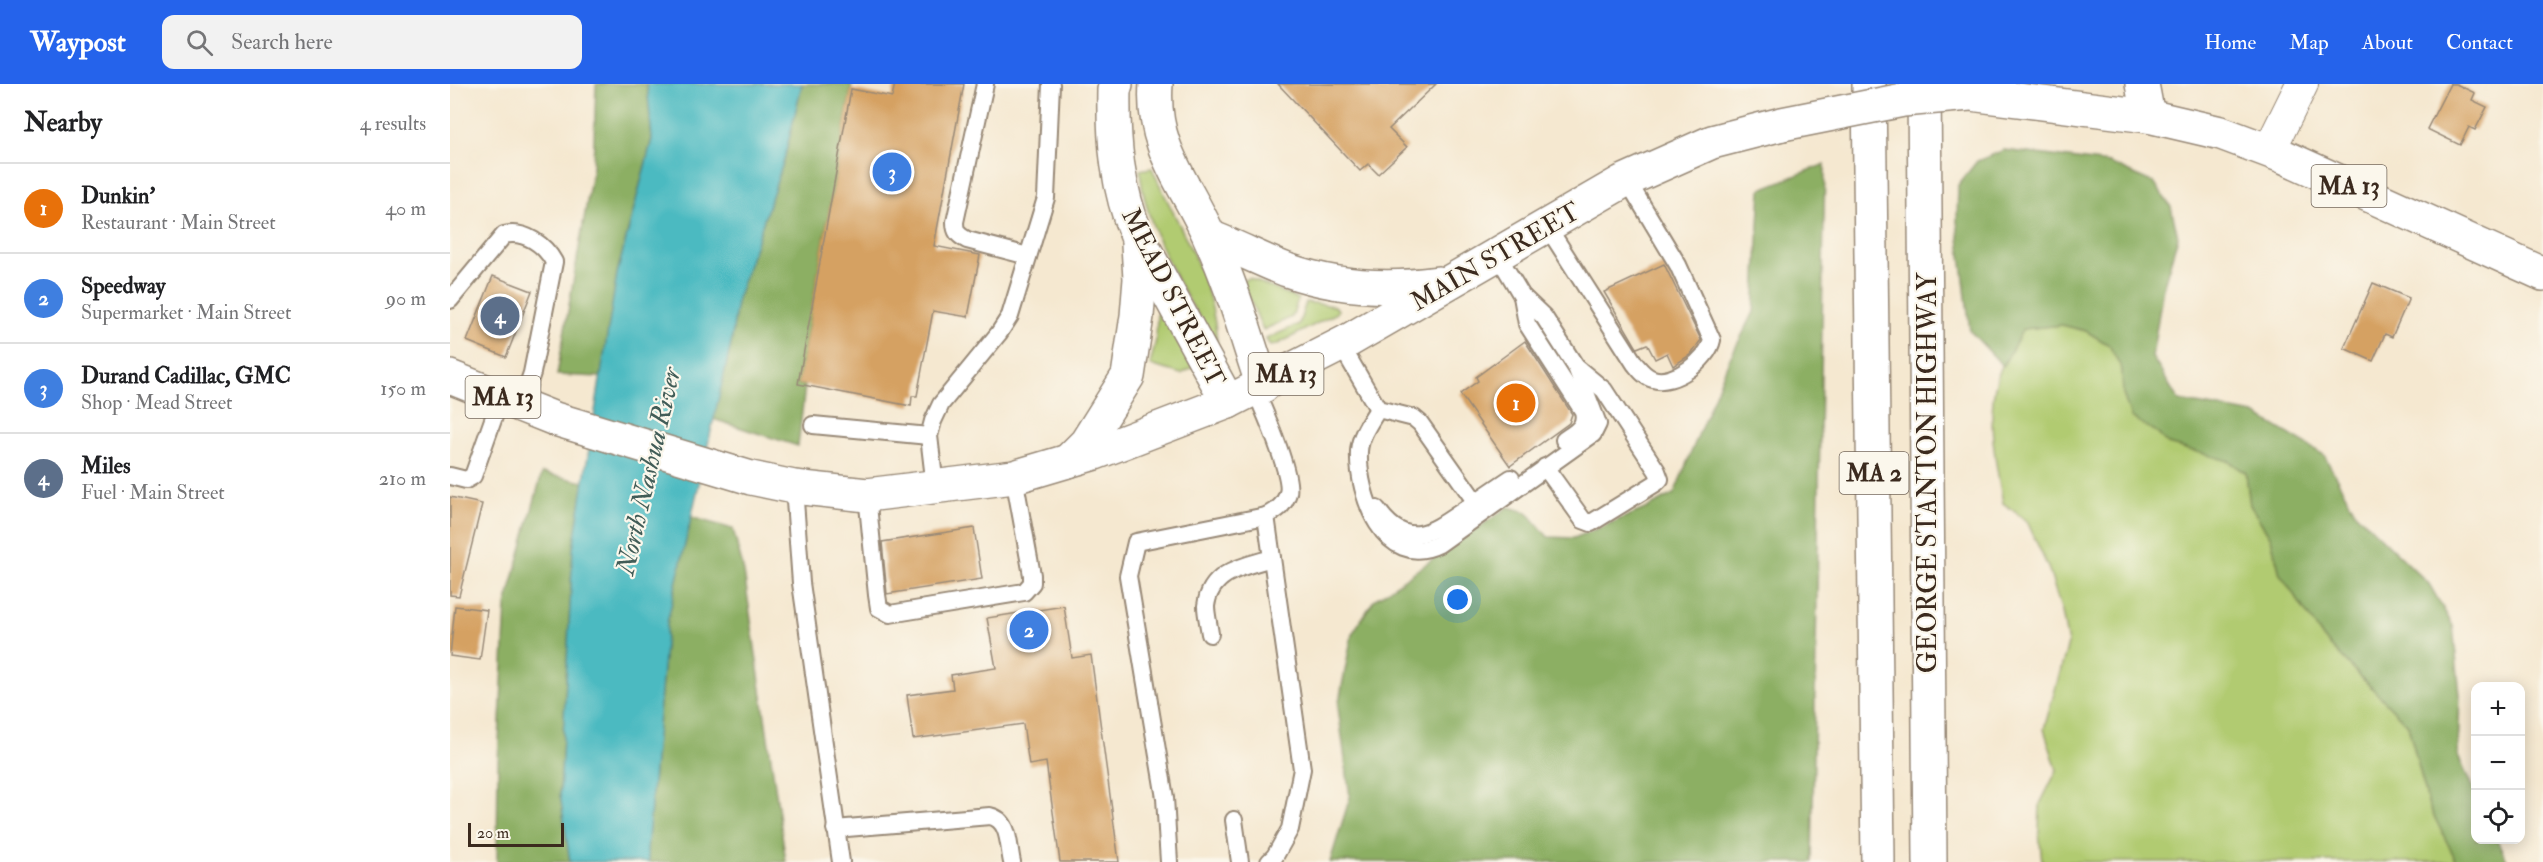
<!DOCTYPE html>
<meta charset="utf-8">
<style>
body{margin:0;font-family:"IM FELL Double Pica",serif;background:#f2f2f2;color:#202124}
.controls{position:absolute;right:18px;bottom:18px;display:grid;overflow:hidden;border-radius:12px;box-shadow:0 3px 15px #0003}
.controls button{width:54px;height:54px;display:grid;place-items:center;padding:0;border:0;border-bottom:2px solid #e0e0e0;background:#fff;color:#202124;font:30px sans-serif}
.scale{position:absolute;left:18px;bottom:15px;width:96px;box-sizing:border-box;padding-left:6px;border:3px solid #3b2a1e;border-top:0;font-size:16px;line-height:21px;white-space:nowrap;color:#3b2a1e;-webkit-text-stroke:4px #fbf7ec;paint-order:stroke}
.you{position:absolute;left:1008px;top:516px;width:21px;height:21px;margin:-15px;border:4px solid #fff;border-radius:50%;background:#1a73e8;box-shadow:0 0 0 9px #1a73e833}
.badge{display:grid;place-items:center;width:39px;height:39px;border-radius:50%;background:#2563eb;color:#fff;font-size:20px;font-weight:700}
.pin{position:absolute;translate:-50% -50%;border:3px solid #fff;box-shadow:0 2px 6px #0006}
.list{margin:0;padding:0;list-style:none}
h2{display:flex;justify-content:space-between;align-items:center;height:78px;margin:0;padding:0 24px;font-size:26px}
h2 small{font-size:20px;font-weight:400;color:#757577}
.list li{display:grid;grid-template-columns:39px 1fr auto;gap:18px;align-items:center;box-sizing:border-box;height:90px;padding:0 24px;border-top:2px solid #e0e0e0}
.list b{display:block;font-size:22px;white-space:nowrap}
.list p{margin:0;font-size:20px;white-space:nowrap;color:#757577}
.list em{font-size:20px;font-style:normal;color:#757577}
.icon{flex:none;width:33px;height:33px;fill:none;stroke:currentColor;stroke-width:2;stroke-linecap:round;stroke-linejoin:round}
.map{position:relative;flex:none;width:2093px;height:778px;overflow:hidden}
header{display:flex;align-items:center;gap:36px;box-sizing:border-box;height:84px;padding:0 30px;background:#2563eb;color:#fff}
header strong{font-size:28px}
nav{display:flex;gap:33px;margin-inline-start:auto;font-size:21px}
.search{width:420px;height:54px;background:#f2f2f2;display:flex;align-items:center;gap:15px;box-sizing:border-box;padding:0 21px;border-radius:12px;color:#757577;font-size:22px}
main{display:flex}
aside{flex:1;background:#fff}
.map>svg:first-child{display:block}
.green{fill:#b1cb71;stroke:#767a48;stroke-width:1.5}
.forest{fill:#8caf63;stroke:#646c40;stroke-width:1.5}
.water{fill:#4bbac1;stroke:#437270;stroke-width:1.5}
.building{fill:#d5a162}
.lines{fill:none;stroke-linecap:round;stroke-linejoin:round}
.service-casing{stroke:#988977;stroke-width:20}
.minor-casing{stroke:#988977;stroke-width:34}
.primary-casing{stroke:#988977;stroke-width:36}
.motorway-casing{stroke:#988977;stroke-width:36}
.service{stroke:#fff;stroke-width:16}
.minor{stroke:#fff;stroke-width:32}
.primary{stroke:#fff;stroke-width:33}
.motorway{stroke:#fff;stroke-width:33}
.primary-bridge-casing{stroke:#988977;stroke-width:36;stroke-linecap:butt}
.primary-bridge{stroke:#fff;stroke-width:33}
.labels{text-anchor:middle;stroke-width:4.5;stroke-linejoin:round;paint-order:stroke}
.shield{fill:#fbf7ec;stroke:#75685c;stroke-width:1.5}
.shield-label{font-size:24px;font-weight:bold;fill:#3b2a1e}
.street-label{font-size:26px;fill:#3b2a1e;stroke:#fbf7ec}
.water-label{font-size:27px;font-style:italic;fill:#415c57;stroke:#fbf7ec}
</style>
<header>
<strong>Waypost</strong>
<div class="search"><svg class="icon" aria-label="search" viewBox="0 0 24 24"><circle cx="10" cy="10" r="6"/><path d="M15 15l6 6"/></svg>Search here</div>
<nav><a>Home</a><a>Map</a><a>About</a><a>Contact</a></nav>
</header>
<main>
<aside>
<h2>Nearby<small>4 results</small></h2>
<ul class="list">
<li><span class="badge" style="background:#e8710a">1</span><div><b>Dunkin'</b><p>Restaurant · Main Street</p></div><em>40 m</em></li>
<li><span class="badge" style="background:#3f7fe0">2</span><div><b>Speedway</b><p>Supermarket · Main Street</p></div><em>90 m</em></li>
<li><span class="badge" style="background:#3f7fe0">3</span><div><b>Durand Cadillac, GMC</b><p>Shop · Mead Street</p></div><em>150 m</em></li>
<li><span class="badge" style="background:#5c6f8a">4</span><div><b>Miles</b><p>Fuel · Main Street</p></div><em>210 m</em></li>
</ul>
</aside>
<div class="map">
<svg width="2093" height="778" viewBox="0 0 2093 778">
<rect width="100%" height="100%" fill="#fbf7ec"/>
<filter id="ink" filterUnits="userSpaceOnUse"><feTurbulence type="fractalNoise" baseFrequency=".0167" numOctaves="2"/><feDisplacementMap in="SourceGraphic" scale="12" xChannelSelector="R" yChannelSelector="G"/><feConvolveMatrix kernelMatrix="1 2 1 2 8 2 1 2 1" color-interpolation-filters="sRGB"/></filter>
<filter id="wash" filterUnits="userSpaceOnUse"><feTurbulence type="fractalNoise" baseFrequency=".008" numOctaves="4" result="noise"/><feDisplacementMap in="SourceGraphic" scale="24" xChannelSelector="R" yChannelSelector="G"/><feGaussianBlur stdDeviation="1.35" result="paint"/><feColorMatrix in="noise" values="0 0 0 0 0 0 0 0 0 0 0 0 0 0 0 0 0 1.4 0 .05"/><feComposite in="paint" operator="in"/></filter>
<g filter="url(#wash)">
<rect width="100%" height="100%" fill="#f5e8d0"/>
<g class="green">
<path d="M702,84C727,141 763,193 767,257C733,215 694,140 690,86Z"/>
<polygon points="799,194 848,215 842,233 813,246 793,199 794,196"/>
<polygon points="856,218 885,222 888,226 887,229 826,261 820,262 816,255 849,240"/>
<polygon points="711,228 744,283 731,290 700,281 706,256 707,231"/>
<path d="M1612,241L1636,247L1659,261L1672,285L1673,310L1681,333L1706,348L1718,360L1775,375L1796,389L1800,421L1821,454L1830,490L1874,555L1958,641L1979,722L2007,778H1592L1589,748L1590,720L1607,686L1594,645L1618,560L1612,528L1599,486L1577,437L1553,419C1546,381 1536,334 1547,295C1552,277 1564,260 1572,245Z"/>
</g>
<g class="forest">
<polygon points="146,0 197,0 202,55 167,190 151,293 107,291 143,83"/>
<polygon points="352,0 402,0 348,300 355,302 348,362 263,335 281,260 287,216 334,76"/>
<polygon points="1554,66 1659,79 1704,99 1721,123 1728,153 1713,204 1702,273 1729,317 1805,330 1874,371 1905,428 1979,500 2003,542 2010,611 2008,672 2025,709 2026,756 2047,756 2058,778 2007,778 1979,722 1958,641 1874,555 1830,490 1821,454 1800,421 1796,389 1779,377 1718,360 1706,348 1681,333 1673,310 1672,285 1659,261 1636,247 1612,241 1573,245 1553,282 1520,247 1507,137 1508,101 1527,77"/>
<polygon points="1375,80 1362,778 880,778 900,713 888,623 902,550 924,516 1058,423 1077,428 1098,453 1124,454 1195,425 1224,410 1279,276 1304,228 1311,105"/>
<polygon points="92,389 134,398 123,465 110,710 120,778 47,778 48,677 56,521"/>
<polygon points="241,433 283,445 294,488 336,778 199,778 197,767 217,539"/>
</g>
<polygon class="water" points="197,0 352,0 334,76 287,216 281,260 217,539 197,767 199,778 120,778 110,710 123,465 167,190 202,55"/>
<g id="blocks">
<g class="building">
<polygon points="445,0 514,0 484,162 530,171 518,233 483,227 467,312 462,312 461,322 348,300 401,5 442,13"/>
<polygon points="828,0 986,0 939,45 957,63 928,90 918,80 910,87"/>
<polygon points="2000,0 2006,0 2025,9 2022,16 2037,23 2025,46 2019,43 2010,61 1977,45"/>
<polygon points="1214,180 1251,256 1240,271 1223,282 1217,269 1205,275 1197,260 1187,264 1154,208"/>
<polygon points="43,192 82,207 56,273 17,257"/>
<polygon points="1923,199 1959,214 1942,253 1935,250 1923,277 1894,264"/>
<polygon points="1075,257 1122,330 1119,339 1060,382 1010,310 1028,297 1026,293"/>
<polygon points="0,413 32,420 9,512 0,511"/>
<polygon points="524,444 532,495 437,510 432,458"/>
<polygon points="5,522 37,526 30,576 0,572"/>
<polygon points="614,522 622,574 641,571 669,778 610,778 596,678 579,681 573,640 463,655 457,611 503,605 501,591 546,584 537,534"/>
</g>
</g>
</g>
<g filter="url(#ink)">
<use href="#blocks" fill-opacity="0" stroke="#988977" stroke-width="1.5"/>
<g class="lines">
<defs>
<g id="service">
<path d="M535,0L505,138C505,148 508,151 517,156L578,172"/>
<path d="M1097,142L1185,280C1190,286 1195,293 1203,295C1223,302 1258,276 1262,256L1228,181L1177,96"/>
<polyline points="1047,170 1072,212 1094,233 1126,283 1154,306 1207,387 1210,395 1206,399 1141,439 1133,436 1095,383"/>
<path d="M1072,212L1077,240L1133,327C1137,343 1125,348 1114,356"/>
<path d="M0,216L54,151C75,146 95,161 104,178L82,289L71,321"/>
<polyline points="891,261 928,325 964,334 970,339 1032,427"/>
<path d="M928,325C920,338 910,352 909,367C907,410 934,487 989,460L1143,350L1148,340L1126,283"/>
<polyline points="363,341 479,352"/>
<polyline points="0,392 16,396 23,392 51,313"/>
<polyline points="344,403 351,499 391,778"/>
<polyline points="485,403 479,352 483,337 491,320 549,249 560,232 596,114 601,0"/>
<polyline points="417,411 427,511 429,524 440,530 574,508 582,499 582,491 564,393"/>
<path d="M927,425C957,468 982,448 1014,426C1030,415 1046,404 1061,394"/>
<polyline points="816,432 852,685 840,745 825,772 819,778"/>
<path d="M760,550C759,542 756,530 756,522C760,487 795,482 822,474"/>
<polyline points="784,736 790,778"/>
<path d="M385,745L540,732C560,736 558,761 562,778"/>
<path d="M719,778L715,714L678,492L686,458L816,432C827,426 834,422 838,409C843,392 813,324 805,306"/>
</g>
<polyline id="minor" points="1819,67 1852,0"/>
<g id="primary">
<path d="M666,0L664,6C663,56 667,105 687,152L778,318"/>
<path d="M706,0C701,65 736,99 760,154C782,201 796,252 813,302"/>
<polyline points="1692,0 1698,32"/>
<polyline points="1520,10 1698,32 1771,49 1835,73 2093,190"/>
<path d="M760,153C786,163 811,176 837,186C885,203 938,206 988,199"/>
<polyline points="0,293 105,335 301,394 344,403 417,411 564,393 645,369 778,318 896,258 1172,98 1262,58 1332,40"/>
<polyline points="618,377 636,359 678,292 687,232 690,195 688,160"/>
</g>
<g id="motorway">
<polyline points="1419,0 1428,778"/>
<polyline points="1474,0 1480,778"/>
</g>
</defs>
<use href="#service" class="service-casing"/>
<use href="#minor" class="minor-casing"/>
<use href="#primary" class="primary-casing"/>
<use href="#motorway" class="motorway-casing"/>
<use href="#service" class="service"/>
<use href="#minor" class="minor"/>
<use href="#primary" class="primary"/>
<use href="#motorway" class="motorway"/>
<defs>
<polyline id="primary-bridge" points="1332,40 1453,16 1520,10"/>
</defs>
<use href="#primary-bridge" class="primary-bridge-casing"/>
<use href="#primary-bridge" class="primary-bridge"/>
</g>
</g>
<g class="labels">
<g class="shield">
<rect x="1861.5" y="81" width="75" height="42" rx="4.5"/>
<rect x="798.5" y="269" width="75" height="42" rx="4.5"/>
<rect x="15.5" y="292" width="75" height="42" rx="4.5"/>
<rect x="1389.5" y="368" width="69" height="42" rx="4.5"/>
</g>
<g class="shield-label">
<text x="1899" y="110">MA 13</text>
<text x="836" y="298">MA 13</text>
<text x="53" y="321">MA 13</text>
<text x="1424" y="397">MA 2</text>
</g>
<g class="street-label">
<text transform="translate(1045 172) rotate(-30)" y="9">MAIN STREET</text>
<text transform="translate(724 213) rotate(63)" y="9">MEAD STREET</text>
<text transform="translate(1477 389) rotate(-90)" y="9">GEORGE STANTON HIGHWAY</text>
</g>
<g class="water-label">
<text transform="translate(198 387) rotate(-77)" y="9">North Nashua River</text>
</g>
</g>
</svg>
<div class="controls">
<button>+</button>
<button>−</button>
<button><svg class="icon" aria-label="locate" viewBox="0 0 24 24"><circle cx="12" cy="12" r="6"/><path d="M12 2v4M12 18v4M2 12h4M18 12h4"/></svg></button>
</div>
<div class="scale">20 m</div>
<div class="you"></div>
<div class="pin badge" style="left:1066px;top:319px;background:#e8710a">1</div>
<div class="pin badge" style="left:579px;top:546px;background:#3f7fe0">2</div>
<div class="pin badge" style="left:442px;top:88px;background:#3f7fe0">3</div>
<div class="pin badge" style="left:50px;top:232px;background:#5c6f8a">4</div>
</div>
</main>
